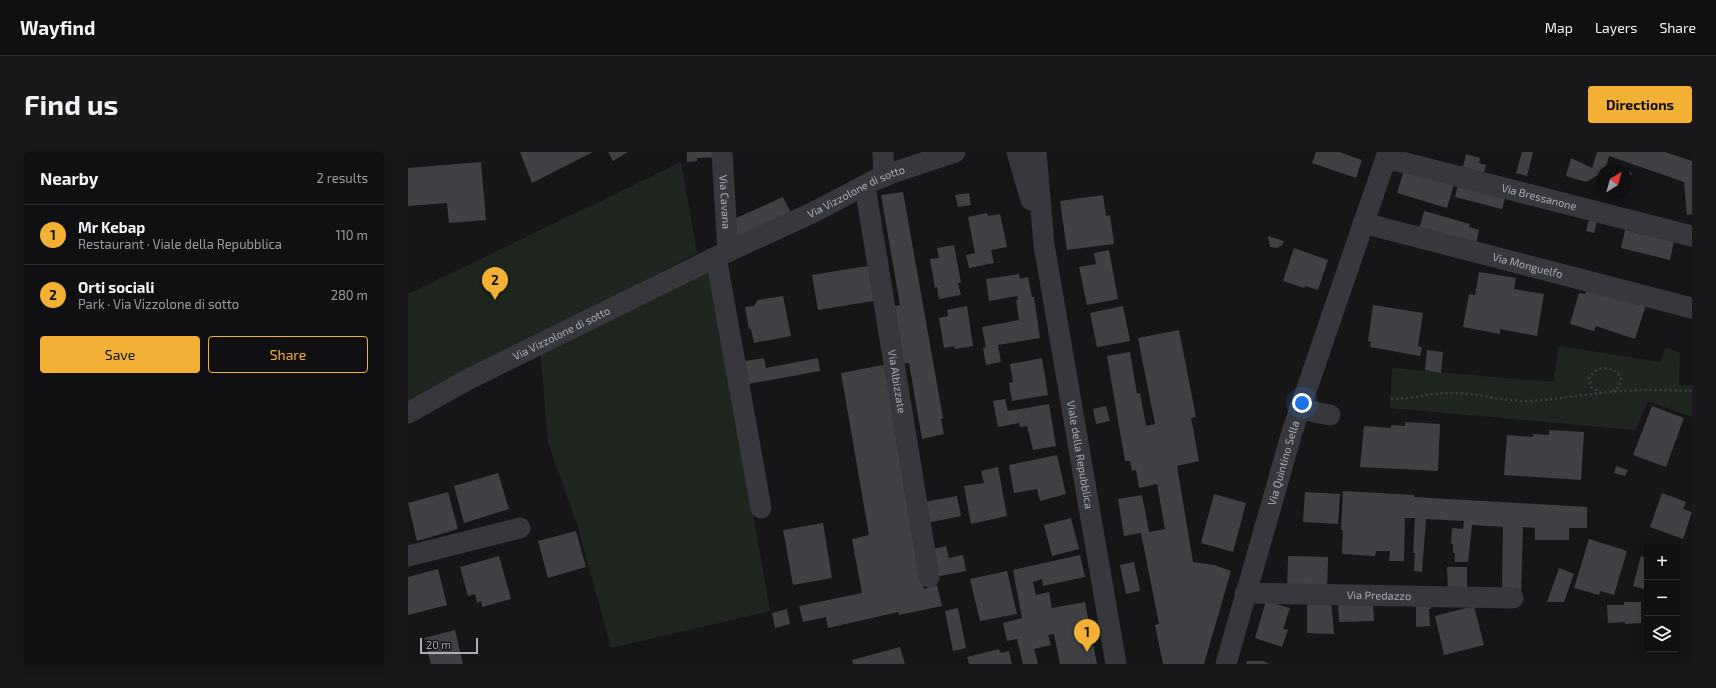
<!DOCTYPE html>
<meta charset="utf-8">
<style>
body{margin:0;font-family:"Exo 2",sans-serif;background:#19191b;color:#f1f3f6}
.controls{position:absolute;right:12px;bottom:12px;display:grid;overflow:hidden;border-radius:4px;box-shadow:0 2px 10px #0003}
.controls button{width:36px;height:36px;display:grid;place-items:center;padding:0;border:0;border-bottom:1px solid #303032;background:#101012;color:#f1f3f6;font:20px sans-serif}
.compass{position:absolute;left:1188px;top:12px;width:36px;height:36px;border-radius:50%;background:#101012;box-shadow:0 2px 10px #0003;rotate:37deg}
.scale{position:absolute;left:12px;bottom:10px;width:58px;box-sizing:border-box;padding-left:4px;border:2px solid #a8adb8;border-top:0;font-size:11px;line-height:14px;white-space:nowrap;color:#a8adb8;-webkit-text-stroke:3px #111113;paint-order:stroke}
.you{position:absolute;left:894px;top:251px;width:14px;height:14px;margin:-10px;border:3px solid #fff;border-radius:50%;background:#1a73e8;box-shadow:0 0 0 6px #1a73e833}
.badge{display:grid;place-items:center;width:26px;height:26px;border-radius:50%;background:#f2b134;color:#111;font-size:13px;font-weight:700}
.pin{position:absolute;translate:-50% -33px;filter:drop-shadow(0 1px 2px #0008)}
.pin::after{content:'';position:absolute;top:21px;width:14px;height:12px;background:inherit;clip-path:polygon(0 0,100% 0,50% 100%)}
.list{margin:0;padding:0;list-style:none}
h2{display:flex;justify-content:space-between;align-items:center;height:52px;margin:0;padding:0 16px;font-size:17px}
h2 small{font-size:13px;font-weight:400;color:#9c9d9f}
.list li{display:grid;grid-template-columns:26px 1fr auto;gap:12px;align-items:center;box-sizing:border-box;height:60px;padding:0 16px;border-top:1px solid #303032}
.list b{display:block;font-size:15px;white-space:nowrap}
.list p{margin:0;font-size:13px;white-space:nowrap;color:#9c9d9f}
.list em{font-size:13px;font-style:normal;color:#9c9d9f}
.actions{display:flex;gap:8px;padding:12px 16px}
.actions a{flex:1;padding:9px 0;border:1px solid #f2b134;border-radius:4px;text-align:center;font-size:14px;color:#f2b134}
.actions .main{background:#f2b134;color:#111}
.icon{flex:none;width:22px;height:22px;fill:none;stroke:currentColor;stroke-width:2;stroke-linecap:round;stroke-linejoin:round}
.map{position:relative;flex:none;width:1284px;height:512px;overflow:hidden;border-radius:4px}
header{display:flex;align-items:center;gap:24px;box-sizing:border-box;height:56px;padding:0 20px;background:#101012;border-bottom:1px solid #303032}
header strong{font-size:19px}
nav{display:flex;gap:22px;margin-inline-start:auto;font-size:14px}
.intro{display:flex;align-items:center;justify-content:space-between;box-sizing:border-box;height:96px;padding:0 24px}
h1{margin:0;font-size:28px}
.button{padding:10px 18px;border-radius:4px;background:#f2b134;color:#111;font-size:14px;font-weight:700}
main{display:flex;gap:24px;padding:0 24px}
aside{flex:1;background:#101012;border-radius:4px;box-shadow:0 2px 10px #0003}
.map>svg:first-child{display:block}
.green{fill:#1e261f}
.building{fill:#404145}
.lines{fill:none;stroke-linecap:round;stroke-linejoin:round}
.path{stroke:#3d3f44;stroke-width:2.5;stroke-dasharray:2 3;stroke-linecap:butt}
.minor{stroke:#37383d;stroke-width:21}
.labels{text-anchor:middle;stroke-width:3;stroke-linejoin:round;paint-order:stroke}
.street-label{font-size:11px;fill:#a8adb8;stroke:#111113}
</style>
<header>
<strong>Wayfind</strong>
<nav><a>Map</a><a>Layers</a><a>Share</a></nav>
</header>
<div class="intro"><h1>Find us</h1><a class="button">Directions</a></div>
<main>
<aside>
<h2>Nearby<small>2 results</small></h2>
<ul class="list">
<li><span class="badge">1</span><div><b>Mr Kebap</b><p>Restaurant · Viale della Repubblica</p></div><em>110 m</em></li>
<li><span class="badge">2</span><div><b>Orti sociali</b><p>Park · Via Vizzolone di sotto</p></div><em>280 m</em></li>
</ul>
<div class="actions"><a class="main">Save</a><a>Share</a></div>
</aside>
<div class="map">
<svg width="1284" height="512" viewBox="0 0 1284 512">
<rect width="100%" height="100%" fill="#161618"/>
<g class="green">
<polygon points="273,10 289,101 0,253 0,142"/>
<polygon points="301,112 362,459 203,496 169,372 140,291 132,197"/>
<polygon points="1151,194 1252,210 1258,195 1272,201 1271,233 1284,233 1284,265 1240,249 1228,278 982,256 984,216 1145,230"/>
</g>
<g class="building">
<polygon points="112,0 185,0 124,31"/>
<polygon points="200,0 220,0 205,9"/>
<polygon points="279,0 312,0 312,5 289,6 289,9 279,10"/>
<polygon points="908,0 931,0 954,8 948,26 904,11"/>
<polygon points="1114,0 1125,0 1119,24 1108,21"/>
<polygon points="1189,0 1257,0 1284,9 1284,62 1279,63 1276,30 1201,4 1197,18 1194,18 1194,21 1178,30 1158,24 1163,6 1184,16"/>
<polygon points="1058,2 1072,6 1071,11 1078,13 1076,21 1055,15"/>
<polygon points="73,10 78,68 41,71 39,51 0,54 0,16"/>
<polygon points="996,18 1046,33 1039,56 989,41"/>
<polygon points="1218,19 1224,21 1218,40"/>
<polygon points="1051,29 1098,43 1094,57 1047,45"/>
<polygon points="495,40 535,266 533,267 536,282 514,287 501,211 493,212 483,155 492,153 473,43"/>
<polygon points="561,41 563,53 550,55 547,43"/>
<polygon points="695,43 698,64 702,63 706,92 659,98 652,49"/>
<polygon points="375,45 384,63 327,89 324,68"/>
<polygon points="1016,59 1062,72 1061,75 1071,78 1068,92 1011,77"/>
<polygon points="579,61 580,64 592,62 599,95 583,98 586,111 561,116 558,103 567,101 560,65"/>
<polygon points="1182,64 1190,66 1186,81 1178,79"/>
<polygon points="1217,78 1266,90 1262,108 1213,96"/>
<polygon points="860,84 876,89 874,93 869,96 862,95"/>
<polygon points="546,93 553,131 550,131 553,143 531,147 529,135 527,136 522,107 531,106 529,96"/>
<polygon points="886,96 920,108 910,138 897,134 896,136 875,129"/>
<polygon points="701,98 710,147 679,153 671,115 688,112 686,101"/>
<polygon points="465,113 471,148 410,158 404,123"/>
<polygon points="1071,120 1108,126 1106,137 1136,142 1129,184 1092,177 1092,182 1055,175 1061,142 1067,143"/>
<polygon points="611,122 612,127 620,125 624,145 626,145 632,186 590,193 593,210 578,213 575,196 578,195 574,175 611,168 608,148 610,148 609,144 581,149 578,127"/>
<polygon points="1179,138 1238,153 1227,187 1188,174 1186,179 1162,172 1171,141 1177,142"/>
<polygon points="375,144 383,184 346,191 343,177 341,177 337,155 346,154 350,148"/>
<polygon points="965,153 1015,161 1010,194 1014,195 1012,204 962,195 963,190 960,189"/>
<polygon points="559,154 565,194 547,197 546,194 536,196 531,166 540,164 539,158"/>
<polygon points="715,154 722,189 689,195 682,161"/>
<polygon points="771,178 788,265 783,266 791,309 769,314 785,410 806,413 823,419 796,512 755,512 747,473 751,472 733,381 716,384 710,347 734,343 741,380 757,377 749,332 731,336 728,318 724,319 722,309 717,309 699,204 722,200 729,242 732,241 738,274 747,272 730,186"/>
<polygon points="1019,198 1035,200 1033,221 1017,218"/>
<polygon points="356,206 358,216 410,206 412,219 340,232 337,209"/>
<polygon points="634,206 640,243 604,249 601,231 605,230 602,212"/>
<polygon points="480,212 514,429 516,437 529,433 534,454 491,463 490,460 420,476 418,465 395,470 391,454 454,441 444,387 461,383 433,221"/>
<polygon points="597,247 600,259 641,252 648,294 625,298 619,274 612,275 611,271 590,275 585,249"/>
<polygon points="698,254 702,269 688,272 685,257"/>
<polygon points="1244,254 1276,266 1258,315 1225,303"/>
<polygon points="997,270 1032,272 1030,319 952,315 956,274 983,276 983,273 997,274"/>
<polygon points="1141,278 1176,280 1173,328 1096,323 1099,283 1125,285 1125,282 1141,283"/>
<polygon points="649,303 658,342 632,349 629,337 606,341 601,313"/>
<polygon points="1208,314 1220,318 1217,324 1206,321"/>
<polygon points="590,315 599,364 563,372 556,334 576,331 573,319"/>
<polygon points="90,321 101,357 56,371 46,334"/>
<polygon points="935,339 1006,343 1006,345 1179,355 1179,376 1161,376 1161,388 1127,388 1127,376 1115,375 1113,440 1094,439 1095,375 1064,373 1060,410 1047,410 1047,401 1045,401 1045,392 1043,392 1044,376 1055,377 1056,369 1018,367 1014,420 1006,419 1007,401 1005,401 1007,366 997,366 996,409 981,409 982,399 968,399 967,404 934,402 935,378 933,378"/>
<polygon points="40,340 50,377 9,389 0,351"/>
<polygon points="897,340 932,342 930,372 895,370"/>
<polygon points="1254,341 1278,350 1275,357 1284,360 1275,387 1242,375"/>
<polygon points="806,342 838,351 825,400 793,391"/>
<polygon points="549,344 553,364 519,371 516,350"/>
<polygon points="663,366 671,397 644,404 636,373"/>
<polygon points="415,371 424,426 385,433 375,378"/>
<polygon points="168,379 178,415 140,426 130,389"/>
<polygon points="1181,387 1219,399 1206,443 1192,439 1191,443 1166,436"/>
<polygon points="538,394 541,406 555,403 558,419 527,425 521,398"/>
<polygon points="672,403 677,425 635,434 634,427 625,430 628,443 641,440 644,456 677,450 689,512 652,512 646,482 640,483 643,493 626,497 630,512 615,512 609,487 599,489 595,471 614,466 605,418"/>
<polygon points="91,404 103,447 74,455 73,449 69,451 67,442 60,444 52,415"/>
<polygon points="880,404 920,405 919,437 879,436"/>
<polygon points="1233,404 1239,406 1239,438 1225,434"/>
<polygon points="726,410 732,439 718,442 712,413"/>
<polygon points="1039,415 1059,415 1059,439 1040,439"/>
<polygon points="1151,416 1166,422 1156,450 1139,450"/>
<polygon points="30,417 39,453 0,463 0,425"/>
<polygon points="599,419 609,462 572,469 562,427"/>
<polygon points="899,446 923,447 926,482 899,481"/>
<polygon points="858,449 882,456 875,477 880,478 874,495 847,486"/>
<polygon points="1008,449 1023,449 1023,457 1021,457 1022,474 1008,475"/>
<polygon points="965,450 966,469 931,470 930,451"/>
<polygon points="1216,450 1233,450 1233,471 1217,472 1217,470 1200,471 1199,453 1216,453"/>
<polygon points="1066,454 1076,493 1036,503 1027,464"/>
<polygon points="550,456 558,496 545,499 537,459"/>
<polygon points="379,457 382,472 367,476 364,461"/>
<polygon points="47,478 55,512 23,512 16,486"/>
<polygon points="492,495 497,512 445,512 444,508"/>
<polygon points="591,497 593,501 601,499 604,512 561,512 559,505"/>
<polygon points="839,509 855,509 862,512 838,512"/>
</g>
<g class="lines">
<g class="path">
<path d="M1193,241L1183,235L1181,226C1188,213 1206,213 1213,226L1211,235L1204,240"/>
<path d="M983,247C1005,247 1025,240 1049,241C1074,242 1098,250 1124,249C1150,247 1176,243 1202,240C1229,237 1257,238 1284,239"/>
</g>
<g class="minor">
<path id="s1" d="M314,0L320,100"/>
<polyline points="475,0 476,24"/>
<polyline points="609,0 623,48"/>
<path id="s2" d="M628,0L636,93L708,512"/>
<path id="s3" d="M978,6L1284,84"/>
<path id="s4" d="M457,34L521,425"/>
<path id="s5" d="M955,71L1284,156"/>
<polyline points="308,105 353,356"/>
<polyline points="891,257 922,263"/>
<path id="s6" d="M0,261L59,228L308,105L406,60L465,29L484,21L547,0"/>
<polyline points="0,404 112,376"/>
<path id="s7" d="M837,441L1105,446"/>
<path id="s8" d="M818,512L884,280L980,0"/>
</g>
</g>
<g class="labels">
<g class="street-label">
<text dy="4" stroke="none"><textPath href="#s6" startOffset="500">Via Vizzolone di sotto</textPath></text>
<text dy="4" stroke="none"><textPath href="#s3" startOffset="158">Via Bressanone</textPath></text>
<text dy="4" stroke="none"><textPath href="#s1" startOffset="50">Via Cavana</textPath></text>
<text dy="4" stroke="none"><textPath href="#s5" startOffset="170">Via Monguelfo</textPath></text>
<text dy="4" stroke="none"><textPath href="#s6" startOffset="173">Via Vizzolone di sotto</textPath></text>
<text dy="4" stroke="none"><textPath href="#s4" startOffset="198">Via Albizzate</textPath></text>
<text dy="4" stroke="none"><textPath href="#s2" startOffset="306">Viale della Repubblica</textPath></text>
<text dy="4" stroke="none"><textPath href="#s8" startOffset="209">Via Quintino Sella</textPath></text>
<text dy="4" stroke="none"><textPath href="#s7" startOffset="134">Via Predazzo</textPath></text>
</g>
</g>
</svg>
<div class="controls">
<button>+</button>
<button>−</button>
<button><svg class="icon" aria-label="layers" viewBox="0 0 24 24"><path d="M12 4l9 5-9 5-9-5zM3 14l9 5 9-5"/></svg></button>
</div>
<svg class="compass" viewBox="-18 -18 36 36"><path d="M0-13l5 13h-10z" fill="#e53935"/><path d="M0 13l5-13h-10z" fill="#9c9d9f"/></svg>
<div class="scale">20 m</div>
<div class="you"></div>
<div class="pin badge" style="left:679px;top:500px">1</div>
<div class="pin badge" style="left:87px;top:148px">2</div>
</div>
</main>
